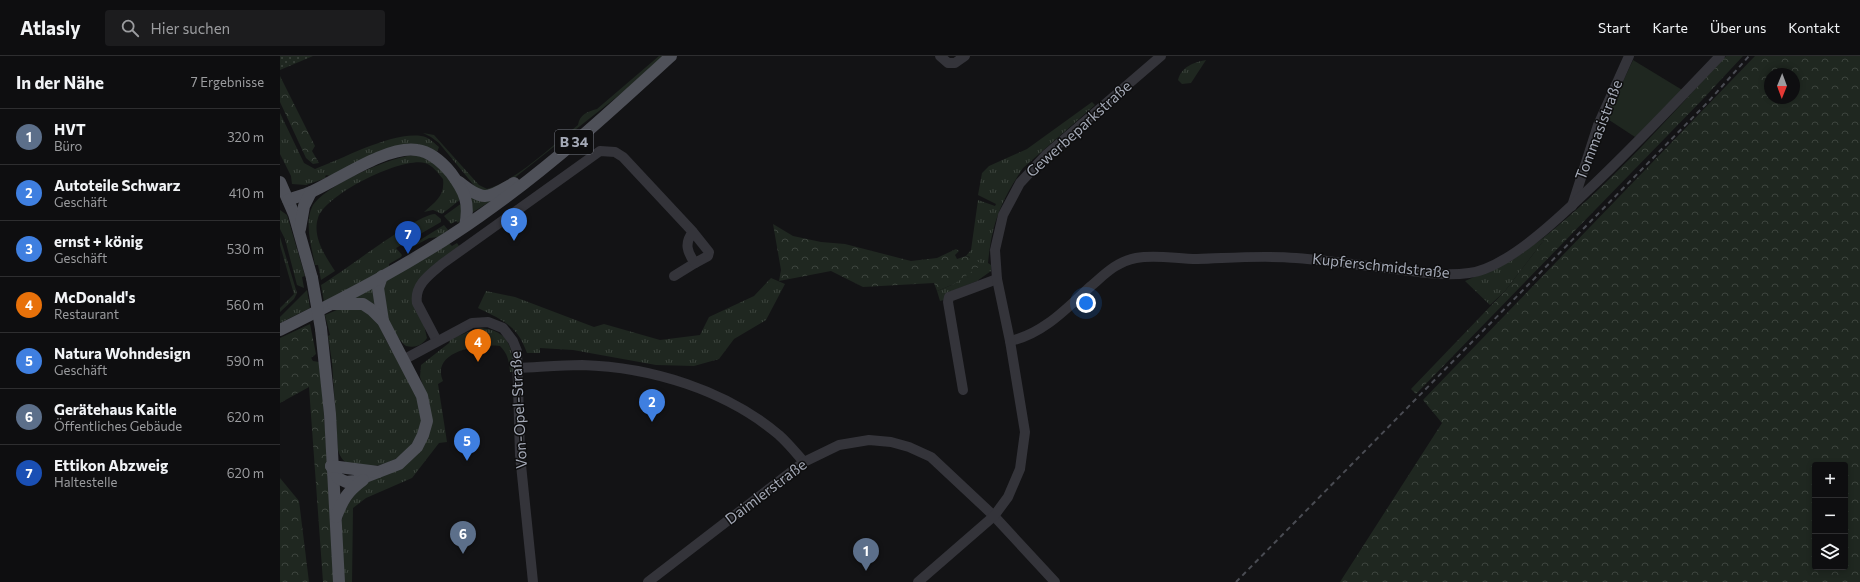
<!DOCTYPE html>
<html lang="de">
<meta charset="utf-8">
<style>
body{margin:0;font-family:Commissioner,sans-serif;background:#1c1c1e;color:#f1f3f6}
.controls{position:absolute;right:12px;bottom:12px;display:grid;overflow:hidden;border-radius:4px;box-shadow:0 2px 6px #0003}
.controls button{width:36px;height:36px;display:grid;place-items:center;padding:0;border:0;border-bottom:1px solid #2e2e30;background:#0e0e10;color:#f1f3f6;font:20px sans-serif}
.compass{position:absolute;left:1484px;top:12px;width:36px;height:36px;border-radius:50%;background:#0e0e10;box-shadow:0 2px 6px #0003;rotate:181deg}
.you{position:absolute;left:806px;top:247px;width:14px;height:14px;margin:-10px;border:3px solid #fff;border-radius:50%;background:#1a73e8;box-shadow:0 0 0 6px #1a73e833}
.badge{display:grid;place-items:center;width:26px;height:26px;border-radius:50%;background:#0b8043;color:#fff;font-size:13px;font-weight:700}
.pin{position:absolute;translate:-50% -33px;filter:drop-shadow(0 1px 2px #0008)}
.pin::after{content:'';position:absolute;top:21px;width:14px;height:12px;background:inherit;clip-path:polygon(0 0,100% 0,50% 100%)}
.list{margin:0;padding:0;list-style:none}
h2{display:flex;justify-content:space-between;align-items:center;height:52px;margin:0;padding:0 16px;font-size:17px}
h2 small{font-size:13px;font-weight:400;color:#9b9c9f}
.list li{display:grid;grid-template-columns:26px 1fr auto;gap:12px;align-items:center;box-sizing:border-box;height:56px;padding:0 16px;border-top:1px solid #2e2e30}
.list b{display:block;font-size:15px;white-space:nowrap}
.list p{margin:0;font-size:13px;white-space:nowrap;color:#9b9c9f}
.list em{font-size:13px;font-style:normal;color:#9b9c9f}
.icon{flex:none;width:22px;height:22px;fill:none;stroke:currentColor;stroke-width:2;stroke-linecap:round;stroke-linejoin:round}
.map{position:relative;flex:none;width:1580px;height:526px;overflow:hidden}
header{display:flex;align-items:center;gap:24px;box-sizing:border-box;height:56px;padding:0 20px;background:#0e0e10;border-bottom:1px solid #2e2e30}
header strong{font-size:19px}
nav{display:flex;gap:22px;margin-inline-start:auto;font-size:14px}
.search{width:280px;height:36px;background:#1c1c1e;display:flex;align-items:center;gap:10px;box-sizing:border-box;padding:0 14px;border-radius:4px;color:#9b9c9f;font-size:15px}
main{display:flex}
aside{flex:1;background:#0e0e10}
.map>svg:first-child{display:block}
.grass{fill:url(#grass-tufts)}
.forest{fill:url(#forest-crowns);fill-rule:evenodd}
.park{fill:url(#park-dots)}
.garden{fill:#1f2720}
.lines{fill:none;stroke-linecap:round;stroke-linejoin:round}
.minor{stroke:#34343a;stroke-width:10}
.major{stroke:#4f5159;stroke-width:12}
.rail{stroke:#4a4c53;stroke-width:2;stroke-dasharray:5 4;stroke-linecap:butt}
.major-bridge{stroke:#4f5159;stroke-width:12}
.labels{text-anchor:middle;stroke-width:3;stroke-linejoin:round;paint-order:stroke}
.shield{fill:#0e0e0f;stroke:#777a84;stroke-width:1}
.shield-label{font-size:14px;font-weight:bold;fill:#a4a9b6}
.street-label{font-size:15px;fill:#a4a9b6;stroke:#0e0e0f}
</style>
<header>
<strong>Atlasly</strong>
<div class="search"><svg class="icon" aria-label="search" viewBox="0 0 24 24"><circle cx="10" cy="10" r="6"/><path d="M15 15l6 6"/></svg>Hier suchen</div>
<nav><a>Start</a><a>Karte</a><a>Über uns</a><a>Kontakt</a></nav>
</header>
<main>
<aside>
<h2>In der Nähe<small>7 Ergebnisse</small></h2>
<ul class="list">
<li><span class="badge" style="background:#5c6f8a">1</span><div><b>HVT</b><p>Büro</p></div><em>320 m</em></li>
<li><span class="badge" style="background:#3f7fe0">2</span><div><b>Autoteile Schwarz</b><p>Geschäft</p></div><em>410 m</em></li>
<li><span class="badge" style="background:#3f7fe0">3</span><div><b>ernst + könig</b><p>Geschäft</p></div><em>530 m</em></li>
<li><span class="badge" style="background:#e8710a">4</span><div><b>McDonald's</b><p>Restaurant</p></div><em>560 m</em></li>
<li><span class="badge" style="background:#3f7fe0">5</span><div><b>Natura Wohndesign</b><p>Geschäft</p></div><em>590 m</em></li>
<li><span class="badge" style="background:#5c6f8a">6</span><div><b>Gerätehaus Kaitle</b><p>Öffentliches Gebäude</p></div><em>620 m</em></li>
<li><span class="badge" style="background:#1a4fb4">7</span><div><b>Ettikon Abzweig</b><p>Haltestelle</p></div><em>620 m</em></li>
</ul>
</aside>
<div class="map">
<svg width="1580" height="526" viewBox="0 0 1580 526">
<defs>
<pattern id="grass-tufts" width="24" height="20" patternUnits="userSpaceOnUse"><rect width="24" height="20" fill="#1f2720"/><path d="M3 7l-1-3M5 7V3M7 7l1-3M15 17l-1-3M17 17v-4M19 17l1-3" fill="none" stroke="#3d443e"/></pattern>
<pattern id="forest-crowns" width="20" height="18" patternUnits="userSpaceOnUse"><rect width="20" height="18" fill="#1f2720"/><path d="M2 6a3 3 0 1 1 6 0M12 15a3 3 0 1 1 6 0" fill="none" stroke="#3d443e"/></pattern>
<pattern id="park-dots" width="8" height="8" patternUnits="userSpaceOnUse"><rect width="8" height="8" fill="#1f2720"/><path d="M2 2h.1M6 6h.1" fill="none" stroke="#3d443e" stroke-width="1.8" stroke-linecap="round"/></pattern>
</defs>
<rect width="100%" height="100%" fill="#131315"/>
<g class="grass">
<path d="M379,0H383L343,36L219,134L209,137L197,133L159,87L151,81L143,77L154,79L199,129L207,133C236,125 273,89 298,69C300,58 307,56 317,53Z"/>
<path d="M926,4L911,27L902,28L898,24C901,11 914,6 926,4Z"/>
<path d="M812,46L815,49L743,112C721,145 712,166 708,207L711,209V215L697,225L667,237L664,244L660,245L657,235L674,228L690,201L686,200L691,194L698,144L715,150L716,148L698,139L702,117L709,110L747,93Z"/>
<path d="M0,57L24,107L35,113C65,102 111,76 141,80C149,81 154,87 159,91L157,96L136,90L49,120L47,119L45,120L46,122L26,129L12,128L11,120L0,98Z"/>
<path d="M134,99C158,103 170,123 181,143L162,158L153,154L144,156C156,145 165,140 163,123C158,117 152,109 145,107C121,101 46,138 38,162C32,180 45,200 55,215L41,224L38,209H35C32,192 24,168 32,151C43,130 110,101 134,99Z"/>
<polygon points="191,140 214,143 190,158"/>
<polygon points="182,147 181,163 178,167 176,165 171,168 164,160"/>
<polygon points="0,154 7,159 25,220 22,221 24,232 17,229 5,183 0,173"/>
<path d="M155,158L161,163V166L116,192L122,199L121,201L109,208V211L44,246L41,229C63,216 137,158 155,158Z"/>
<polygon points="164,169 168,174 159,181 149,182 129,193 129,191"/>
<polygon points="0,181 17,237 14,243 0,256 0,252 14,238 0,189"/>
<polygon points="1263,182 1264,184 1225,235 1210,249 1185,225 1231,205"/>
<path d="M169,187L172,190L177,187L179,190L135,231L147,282C141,290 135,292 126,290C117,283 100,254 100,242C101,237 105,229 106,224Z"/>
<path d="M491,222L505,228L486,264L454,283L439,303L414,310L376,309L293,294L260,292V297H247C237,269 224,265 198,252L206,235L235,241L314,271L324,268L380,284L420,279L429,261L474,240Z"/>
<polygon points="94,230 98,256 69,244"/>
<polygon points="27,234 30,252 0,267 0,261"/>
<path d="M64,251C68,251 75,250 79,251C83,253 91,259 94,262C100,268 103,279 107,286C118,306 143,341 142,364C139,393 110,413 83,410C70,409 62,408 58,394L52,306L48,280L50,279L45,259Z"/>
<path d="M199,272C229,274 232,290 234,316H230C229,305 228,298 220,290C200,287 150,295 163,325L158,328L167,386L159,387L132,422L86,442L73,452L72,526H63C62,496 52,451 81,430C95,420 113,414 128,407L150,349L140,321L141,309L169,287L170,283Z"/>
</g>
<g class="forest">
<path d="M1446,0H1463L1423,43L1136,338L1131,333L1225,235L1264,184L1263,182C1331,128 1387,63 1446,0Z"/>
<path d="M1475,0H1580V526H1060L1162,367L1143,344ZM1490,18H1514V42H1490ZM1535,409H1565V511H1535Z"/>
<polygon points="0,20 35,90 32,95 39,107 33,108 26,102 0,46"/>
<polygon points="493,168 513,180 541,186 565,188 631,205 657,202 676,193 679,195 675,199 677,203 686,200 703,208 674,228 657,235 654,227 583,231 551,215 499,225 501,214"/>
<polygon points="30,268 36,298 31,302 33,305 39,306 43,344 55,526 43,526 29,331 0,347 0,282"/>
<polygon points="0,422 19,445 29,526 0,526"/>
</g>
<polygon class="park" points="0,0 33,0 0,14"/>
<polygon class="garden" points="1353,4 1404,35 1355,81 1326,62"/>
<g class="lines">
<g class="minor">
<polyline points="660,0 668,7 675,7 685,0"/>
<polyline points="1292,150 1318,69 1349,0"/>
<polyline points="394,220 415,207"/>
<path d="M157,285L137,247C134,229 150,218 162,208L320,95L335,96L343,101L413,176C404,187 407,196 415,207L428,200L429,196L413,176"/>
<path d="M730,285C763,278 787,252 811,230C825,218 836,206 856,202C876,198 897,203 917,203C950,202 983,199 1016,202C1052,205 1088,210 1123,214C1145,217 1167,220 1189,217C1226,213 1280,161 1306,136C1353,92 1396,46 1440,0"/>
<polyline points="123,304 192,267 208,266 223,272 233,285 237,295 240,399 253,526"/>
<path d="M238,312C260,311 281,309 302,309C371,311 446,334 499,379C508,387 516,397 524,406"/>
<polyline points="683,334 668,246 669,241 717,223"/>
<polyline points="368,526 524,406 559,389 589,384 611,386 629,391 651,401 714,460 775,526"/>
<polyline points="638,526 714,460 728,441 740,413 745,376 730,285 717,223 715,194 723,159 740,127 767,98 881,0"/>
</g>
<g class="major">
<polyline points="0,126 14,158 32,222"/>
<path d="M179,126C205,147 208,142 234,127"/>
<path d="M8,144C16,141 24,139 31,136C58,124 107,89 137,94C151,96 162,106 171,117C185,136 190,147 185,170"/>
<polyline points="20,173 24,150 31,136"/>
<polyline points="102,220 98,232 103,265"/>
<polyline points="41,273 50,358 59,526"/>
<path d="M0,274C68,240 138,204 200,160C268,113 330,56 391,0"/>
<polyline points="51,410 58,422 66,426 75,425 119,408 137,391 143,379 147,365 142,340 103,265 92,254 83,248 53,248"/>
<polyline points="51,410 98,416"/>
<path d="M56,461C63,443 67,436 83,424"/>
</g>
<polyline class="rail" points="956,526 1428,46 1469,0"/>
<polyline class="major-bridge" points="32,222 41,273"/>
</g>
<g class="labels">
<rect class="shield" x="275" y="74" width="38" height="24" rx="3"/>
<g class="shield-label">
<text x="294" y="91">B 34</text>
</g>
<g class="street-label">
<text transform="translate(799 73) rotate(-42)" y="5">Gewerbeparkstraße</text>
<text transform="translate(1319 74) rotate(-69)" y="5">Tommasistraße</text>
<text transform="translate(1101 210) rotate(6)" y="5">Kupferschmidstraße</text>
<text transform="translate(239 354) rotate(-93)" y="5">Von-Opel-Straße</text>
<text transform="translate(486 436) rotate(-37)" y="5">Daimlerstraße</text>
</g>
</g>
</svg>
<div class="controls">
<button>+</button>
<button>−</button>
<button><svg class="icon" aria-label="layers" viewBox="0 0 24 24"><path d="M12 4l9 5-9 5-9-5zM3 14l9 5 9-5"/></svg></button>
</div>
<svg class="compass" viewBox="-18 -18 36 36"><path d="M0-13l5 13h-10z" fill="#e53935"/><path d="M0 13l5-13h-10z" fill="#9b9c9f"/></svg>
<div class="you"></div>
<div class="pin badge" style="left:586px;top:515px;background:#5c6f8a">1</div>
<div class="pin badge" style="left:372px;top:366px;background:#3f7fe0">2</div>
<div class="pin badge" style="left:234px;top:185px;background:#3f7fe0">3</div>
<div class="pin badge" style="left:198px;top:306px;background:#e8710a">4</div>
<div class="pin badge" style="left:187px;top:405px;background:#3f7fe0">5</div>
<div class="pin badge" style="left:183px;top:498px;background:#5c6f8a">6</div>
<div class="pin badge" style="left:128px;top:198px;background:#1a4fb4">7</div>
</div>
</main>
